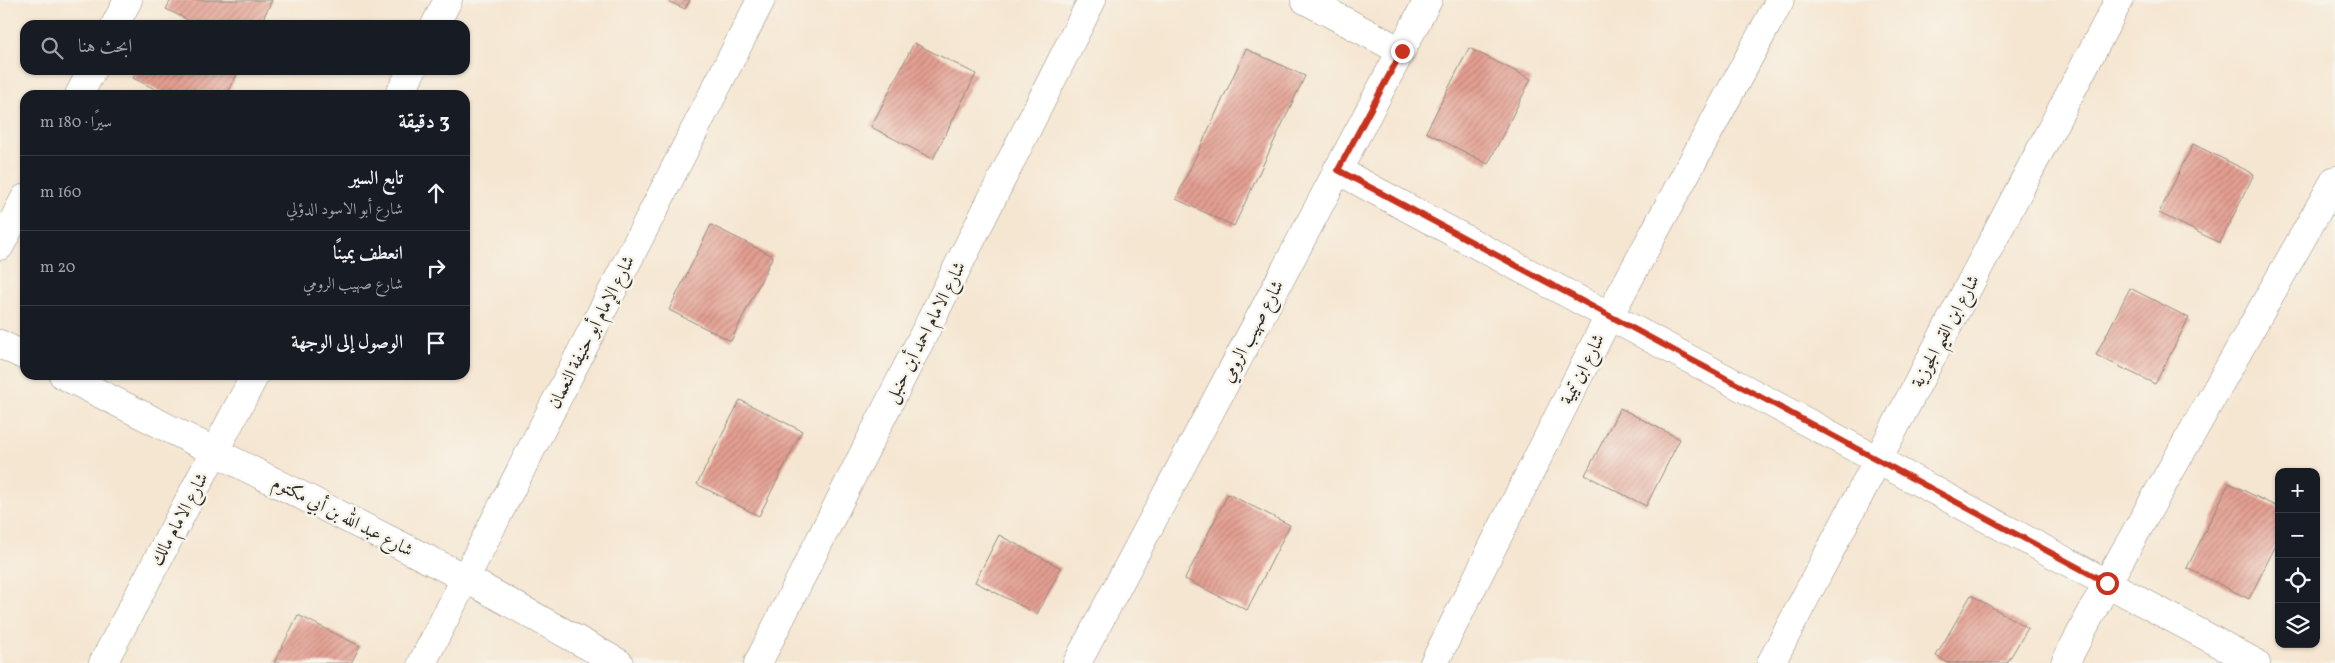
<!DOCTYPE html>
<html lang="ar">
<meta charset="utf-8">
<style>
body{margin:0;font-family:Vollkorn,Amiri,serif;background:#20242c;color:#f1f3f6;direction:rtl}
.controls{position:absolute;right:15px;bottom:15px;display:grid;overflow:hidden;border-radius:10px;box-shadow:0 1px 4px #0004}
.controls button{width:45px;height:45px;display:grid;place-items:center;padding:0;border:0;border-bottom:1px solid #363941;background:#171b24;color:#f1f3f6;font:25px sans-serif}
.stop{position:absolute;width:15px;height:15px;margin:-11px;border:4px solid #c8321e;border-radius:50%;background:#fff}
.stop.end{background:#c8321e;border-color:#fff;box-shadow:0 1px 5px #0008}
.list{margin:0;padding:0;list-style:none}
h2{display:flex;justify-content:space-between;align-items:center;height:65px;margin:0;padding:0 20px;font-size:21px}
h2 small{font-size:16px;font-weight:400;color:#9ea1a6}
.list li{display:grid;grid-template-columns:32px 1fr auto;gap:15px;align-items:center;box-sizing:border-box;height:75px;padding:0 20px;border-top:1px solid #363941}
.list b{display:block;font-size:19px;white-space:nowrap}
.list p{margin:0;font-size:16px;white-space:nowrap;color:#9ea1a6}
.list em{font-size:16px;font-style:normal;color:#9ea1a6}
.icon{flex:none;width:28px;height:28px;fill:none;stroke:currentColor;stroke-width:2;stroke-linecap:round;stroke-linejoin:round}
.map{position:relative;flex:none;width:2335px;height:663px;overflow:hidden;direction:ltr}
.search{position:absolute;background:#171b24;box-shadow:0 1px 4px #0004;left:20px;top:20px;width:450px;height:55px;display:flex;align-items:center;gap:12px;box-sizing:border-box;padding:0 18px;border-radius:15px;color:#9ea1a6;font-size:19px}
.panel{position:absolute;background:#171b24;box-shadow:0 1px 4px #0004;left:20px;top:90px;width:450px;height:290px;border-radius:15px;direction:rtl}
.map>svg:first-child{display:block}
.building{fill:url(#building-hatch)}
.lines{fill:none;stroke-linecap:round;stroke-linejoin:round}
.street-casing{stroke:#90887e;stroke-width:29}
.street{stroke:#fff;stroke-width:28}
.route{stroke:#c8321e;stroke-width:6}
.labels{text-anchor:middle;stroke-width:5;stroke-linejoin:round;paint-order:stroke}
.street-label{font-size:18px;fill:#2b2b2b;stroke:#f7f3e8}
</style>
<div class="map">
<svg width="2335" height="663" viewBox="0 0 2335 663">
<defs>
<pattern id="building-hatch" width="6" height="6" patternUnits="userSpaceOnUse" patternTransform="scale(1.25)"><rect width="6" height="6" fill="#e49f92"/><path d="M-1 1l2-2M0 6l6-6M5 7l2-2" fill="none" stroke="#b98277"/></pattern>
</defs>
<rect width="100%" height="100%" fill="#f7f3e8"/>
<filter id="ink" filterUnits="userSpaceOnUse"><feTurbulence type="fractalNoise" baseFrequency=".02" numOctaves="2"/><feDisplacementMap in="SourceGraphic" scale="10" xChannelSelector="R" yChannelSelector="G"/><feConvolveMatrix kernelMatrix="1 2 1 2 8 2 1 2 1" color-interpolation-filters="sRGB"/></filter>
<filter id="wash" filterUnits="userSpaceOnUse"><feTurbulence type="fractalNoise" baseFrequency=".0096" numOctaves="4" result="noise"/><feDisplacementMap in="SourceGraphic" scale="20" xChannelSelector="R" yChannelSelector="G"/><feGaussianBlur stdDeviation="1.12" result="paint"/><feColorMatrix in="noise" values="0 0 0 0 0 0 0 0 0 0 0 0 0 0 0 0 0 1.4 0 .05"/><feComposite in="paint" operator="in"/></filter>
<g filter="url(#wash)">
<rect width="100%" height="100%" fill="#f5e6d1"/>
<g id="blocks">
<g class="building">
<polygon points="171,0 272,0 260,25 198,25 166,9"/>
<polygon points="665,0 690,0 685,9"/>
<polygon points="914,43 976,74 933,159 871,127"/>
<polygon points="1469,48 1531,79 1488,164 1426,132"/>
<polygon points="1246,49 1305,76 1234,226 1176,199"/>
<polygon points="137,70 239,70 227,95 167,95 133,78"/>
<polygon points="2193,144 2254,174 2220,243 2159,213"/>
<polygon points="711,225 773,256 731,341 669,310"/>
<polygon points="2130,288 2189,318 2155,384 2096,355"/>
<polygon points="740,400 802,431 759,516 697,484"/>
<polygon points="1620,408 1680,439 1646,506 1585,475"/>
<polygon points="2229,483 2279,508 2279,539 2249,599 2187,568"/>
<polygon points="1228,494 1290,525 1247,610 1185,579"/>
<polygon points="999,535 1061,568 1037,614 975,582"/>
<polygon points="1971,595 2028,628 2007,663 1948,663 1936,656"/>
<polygon points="298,615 360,646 351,663 274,663"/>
</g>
</g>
</g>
<g filter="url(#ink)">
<use href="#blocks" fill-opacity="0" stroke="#90887e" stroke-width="1"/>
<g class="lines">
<defs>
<g id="street">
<polyline points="1305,0 1401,51"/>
<polyline points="115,25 128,0"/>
<polyline points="435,25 448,0"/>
<polyline points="79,95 92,70"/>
<polyline points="399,95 412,70"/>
<polyline points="1337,170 2256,663"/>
<polyline points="0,246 25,198"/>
<polyline points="0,344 25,356"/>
<polyline points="63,375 465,578 619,663"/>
<polyline points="103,663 255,375"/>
<polyline points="422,663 761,0"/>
<polyline points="758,663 1092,0"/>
<polyline points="1077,663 1428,0"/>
<polyline points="1434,663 1609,316 1780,0"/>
<polyline points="1771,663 2119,0"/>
<polyline points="2065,663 2107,583 2335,180"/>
</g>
</defs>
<use href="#street" class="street-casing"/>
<use href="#street" class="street"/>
</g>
</g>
<g class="lines" filter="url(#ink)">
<polyline class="route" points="1402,51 1338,170 2107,583"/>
</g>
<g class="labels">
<g class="street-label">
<text transform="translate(1252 331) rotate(-62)" y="6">شارع صهيب الرومي</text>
<text transform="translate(1945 331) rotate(-62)" y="6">شارع ابن القيم الجوزية</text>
<text transform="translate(591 332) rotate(-63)" y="6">شارع الإمام أبو حنيفة النعمان</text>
<text transform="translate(925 332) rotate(-63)" y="6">شارع الامام احمد أبن حنبل</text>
<text transform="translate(1582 369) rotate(-63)" y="6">شارع ابن تيمية</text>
<text transform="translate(343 516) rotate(27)" y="6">شارع عبد الله بن أبي مكتوم</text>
<text transform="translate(179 519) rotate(-62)" y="6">شارع الامام مالك</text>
</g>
</g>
</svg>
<div class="controls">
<button>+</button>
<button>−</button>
<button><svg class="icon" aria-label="locate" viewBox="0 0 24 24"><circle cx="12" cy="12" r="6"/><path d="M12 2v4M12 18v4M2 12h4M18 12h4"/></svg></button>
<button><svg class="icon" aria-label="layers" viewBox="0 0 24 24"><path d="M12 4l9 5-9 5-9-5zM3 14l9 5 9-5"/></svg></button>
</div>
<div class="stop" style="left:2107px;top:583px"></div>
<div class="stop end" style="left:1402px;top:51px"></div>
<div class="search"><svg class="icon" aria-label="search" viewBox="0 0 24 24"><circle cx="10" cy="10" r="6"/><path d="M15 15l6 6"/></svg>ابحث هنا</div>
<section class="panel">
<h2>3 دقيقة<small>سيرًا · 180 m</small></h2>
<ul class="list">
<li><svg class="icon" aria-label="ahead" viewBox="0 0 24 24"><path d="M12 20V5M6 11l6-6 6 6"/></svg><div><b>تابع السير</b><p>شارع أبو الاسود الدؤلي</p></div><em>160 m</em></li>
<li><svg class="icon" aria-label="right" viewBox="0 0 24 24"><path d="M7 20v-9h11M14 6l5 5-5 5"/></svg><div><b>انعطف يمينًا</b><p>شارع صهيب الرومي</p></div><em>20 m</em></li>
<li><svg class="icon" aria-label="arrive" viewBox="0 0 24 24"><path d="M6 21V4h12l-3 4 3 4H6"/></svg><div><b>الوصول إلى الوجهة</b></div></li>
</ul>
</section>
</div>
